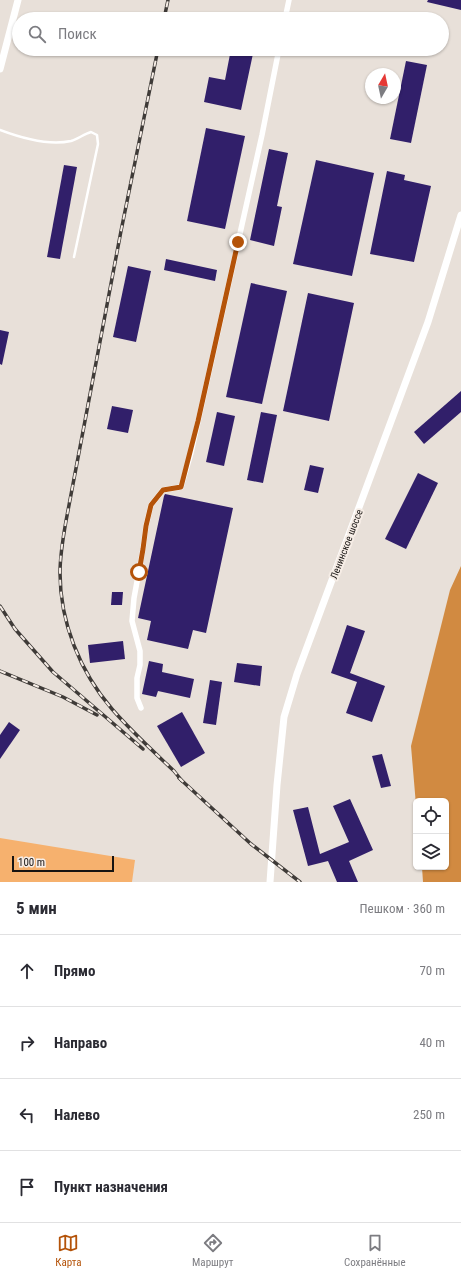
<!DOCTYPE html>
<html lang="ru">
<meta charset="utf-8">
<style>
body{margin:0;font-family:"Roboto Condensed",sans-serif;background:#f7f7f7;color:#2b2b33}
.controls{position:absolute;right:12px;bottom:12px;display:grid;overflow:hidden;border-radius:6px;box-shadow:0 1px 3px #0004}
.controls button{width:36px;height:36px;display:grid;place-items:center;padding:0;border:0;border-bottom:1px solid #e1e1e2;background:#fff;color:#2b2b33;font:20px sans-serif}
.compass{position:absolute;left:365px;top:68px;width:36px;height:36px;border-radius:50%;background:#fff;box-shadow:0 1px 3px #0004;rotate:9deg}
.scale{position:absolute;left:12px;bottom:10px;width:102px;box-sizing:border-box;padding-left:4px;border:2px solid #171412;border-top:0;font-size:11px;line-height:14px;white-space:nowrap;color:#171412;-webkit-text-stroke:3px #f6ede6;paint-order:stroke}
.stop{position:absolute;width:12px;height:12px;margin:-9px;border:3px solid #b45309;border-radius:50%;background:#fff}
.stop.end{background:#b45309;border-color:#fff;box-shadow:0 1px 4px #0008}
.list{margin:0;padding:0;list-style:none}
h2{display:flex;justify-content:space-between;align-items:center;height:52px;margin:0;padding:0 16px;font-size:17px}
h2 small{font-size:13px;font-weight:400;color:#7c7c81}
.list li{display:grid;grid-template-columns:26px 1fr auto;gap:12px;align-items:center;box-sizing:border-box;height:72px;padding:0 16px;border-top:1px solid #e1e1e2}
.list b{display:block;font-size:15px;white-space:nowrap}
.list em{font-size:13px;font-style:normal;color:#7c7c81}
.icon{flex:none;width:22px;height:22px;fill:none;stroke:currentColor;stroke-width:2;stroke-linecap:round;stroke-linejoin:round}
.map{position:relative;flex:none;width:461px;height:882px;overflow:hidden}
.search{position:absolute;background:#fff;box-shadow:0 1px 3px #0004;left:12px;right:12px;top:12px;height:44px;display:flex;align-items:center;gap:10px;box-sizing:border-box;padding:0 14px;border-radius:22px;color:#7c7c81;font-size:15px}
.sheet{height:340px;background:#fff}
nav{display:flex;justify-content:space-around;align-items:center;box-sizing:border-box;height:56px;border-top:1px solid #e1e1e2;background:#fff;font-size:11px;color:#7c7c81}
nav a{display:grid;justify-items:center;gap:2px}
nav .on{color:#b45309}
.map>svg:first-child{display:block}
.green{fill:#f6b16e}
.forest{fill:#d18a41}
.building{fill:#311f6a}
.lines{fill:none;stroke-linecap:round;stroke-linejoin:round}
.service{stroke:#fff;stroke-width:2.5}
.minor{stroke:#fff;stroke-width:5.5}
.tertiary{stroke:#fff;stroke-width:7}
.rail-casing{stroke:#3f3b38;stroke-width:3.5}
.rail{stroke:#f6ede6;stroke-width:2;stroke-dasharray:6;stroke-linecap:butt}
.route{stroke:#b45309;stroke-width:5}
.labels{text-anchor:middle;stroke-width:4;stroke-linejoin:round;paint-order:stroke}
.street-label{font-size:10px;fill:#171412;stroke:#f6ede6}
</style>
<div class="map">
<svg width="461" height="882" viewBox="0 0 461 882">
<rect width="100%" height="100%" fill="#e8e0d9"/>
<polygon class="green" points="0,838 135,860 132,882 0,882"/>
<polygon class="forest" points="461,566 461,882 423,882 422,867 446,867 446,801 416,801 416,805 411,746 450,590"/>
<g class="building">
<polygon points="428,0 461,0 461,10 427,2"/>
<polygon points="231,49 254,49 241,110 204,102 209,77 225,80"/>
<polygon points="406,61 427,65 411,143 390,139"/>
<polygon points="206,128 245,136 225,229 187,221"/>
<polygon points="269,149 288,153 277,206 282,207 274,246 250,240"/>
<polygon points="316,160 374,173 352,276 293,264"/>
<polygon points="64,165 77,167 60,259 47,257"/>
<polygon points="387,171 405,175 404,180 431,186 414,262 370,254"/>
<polygon points="166,259 217,270 215,281 164,270"/>
<polygon points="128,266 151,271 136,342 113,337"/>
<polygon points="251,283 287,291 262,404 226,397"/>
<polygon points="308,293 354,303 329,421 283,411"/>
<polygon points="0,330 9,332 2,365 0,364"/>
<polygon points="461,391 461,412 424,444 414,432"/>
<polygon points="112,406 133,410 128,433 107,429"/>
<polygon points="217,412 235,416 224,466 206,462"/>
<polygon points="261,412 277,415 263,483 247,480"/>
<polygon points="310,465 324,468 318,493 304,490"/>
<polygon points="418,473 438,483 406,549 385,539"/>
<polygon points="165,494 233,508 206,633 193,630 188,649 147,640 151,621 138,618 164,496"/>
<polygon points="112,592 123,592 122,605 111,605"/>
<polygon points="347,625 365,631 350,673 385,686 372,722 346,713 357,682 331,673"/>
<polygon points="123,641 125,659 90,663 88,645"/>
<polygon points="149,661 163,664 162,672 194,679 190,698 158,691 156,697 142,694"/>
<polygon points="237,663 262,666 260,686 234,682"/>
<polygon points="210,680 222,682 216,725 203,723"/>
<polygon points="182,712 205,753 181,767 157,726"/>
<polygon points="9,722 20,730 0,759 0,735"/>
<polygon points="382,754 391,786 381,788 372,756"/>
<polygon points="350,799 373,850 349,861 358,882 337,882 328,861 308,866 293,810 308,807 320,854 349,842 333,806"/>
</g>
<g class="lines">
<path class="service" d="M0,130C21,138 48,146 71,141C78,139 84,134 91,132L97,135L98,144L74,257"/>
<g class="minor">
<polyline points="285,19 289,0"/>
<polyline points="141,708 137,698 137,678 140,665 140,651 132,621 134,598 143,549 146,526 151,505 163,490 181,487 191,453 262,135 279,49"/>
</g>
<g class="tertiary">
<polyline points="0,69 18,0"/>
<polyline points="270,882 277,785 284,717 297,674 428,322 461,215"/>
</g>
<defs>
<g id="rail">
<polyline points="164,19 168,0"/>
<path d="M158,49L121,231L66,521C63,538 60,555 60,573C60,622 80,672 112,709C131,731 153,751 174,771L182,781"/>
<polyline points="0,606 15,629 53,672 143,749"/>
<polyline points="0,671 63,697 97,715"/>
<polyline points="179,778 251,844 300,882"/>
</g>
</defs>
<use href="#rail" class="rail-casing"/>
<use href="#rail" class="rail"/>
</g>
<g class="lines">
<polyline class="route" points="139,572 143,549 146,526 151,505 163,490 181,487 198,421 238,242"/>
</g>
<g class="labels">
<g class="street-label">
<text transform="translate(346 544) rotate(-69)" y="4">Ленинское шоссе</text>
</g>
</g>
</svg>
<div class="controls">
<button><svg class="icon" aria-label="locate" viewBox="0 0 24 24"><circle cx="12" cy="12" r="6"/><path d="M12 2v4M12 18v4M2 12h4M18 12h4"/></svg></button>
<button><svg class="icon" aria-label="layers" viewBox="0 0 24 24"><path d="M12 4l9 5-9 5-9-5zM3 14l9 5 9-5"/></svg></button>
</div>
<svg class="compass" viewBox="-18 -18 36 36"><path d="M0-13l5 13h-10z" fill="#e53935"/><path d="M0 13l5-13h-10z" fill="#7c7c81"/></svg>
<div class="scale">100 m</div>
<div class="stop" style="left:139px;top:572px"></div>
<div class="stop end" style="left:238px;top:242px"></div>
<div class="search"><svg class="icon" aria-label="search" viewBox="0 0 24 24"><circle cx="10" cy="10" r="6"/><path d="M15 15l6 6"/></svg>Поиск</div>
</div>
<section class="sheet">
<h2>5 мин<small>Пешком · 360 m</small></h2>
<ul class="list">
<li><svg class="icon" aria-label="ahead" viewBox="0 0 24 24"><path d="M12 20V5M6 11l6-6 6 6"/></svg><div><b>Прямо</b></div><em>70 m</em></li>
<li><svg class="icon" aria-label="right" viewBox="0 0 24 24"><path d="M7 20v-9h11M14 6l5 5-5 5"/></svg><div><b>Направо</b></div><em>40 m</em></li>
<li><svg class="icon" aria-label="left" viewBox="0 0 24 24"><path d="M17 20v-9H6M10 6l-5 5 5 5"/></svg><div><b>Налево</b></div><em>250 m</em></li>
<li><svg class="icon" aria-label="arrive" viewBox="0 0 24 24"><path d="M6 21V4h12l-3 4 3 4H6"/></svg><div><b>Пункт назначения</b></div></li>
</ul>
</section>
<nav>
<a class="on"><svg class="icon" aria-label="map" viewBox="0 0 24 24"><path d="M3 6l6-2 6 2 6-2v14l-6 2-6-2-6 2zM9 4v14M15 6v14"/></svg>Карта</a>
<a><svg class="icon" aria-label="directions" viewBox="0 0 24 24"><path d="M12 3l9 9-9 9-9-9zM9 14v-3h6M13 9l2 2-2 2"/></svg>Маршрут</a>
<a><svg class="icon" aria-label="saved" viewBox="0 0 24 24"><path d="M7 4h10v16l-5-4-5 4z"/></svg>Сохранённые</a>
</nav>
